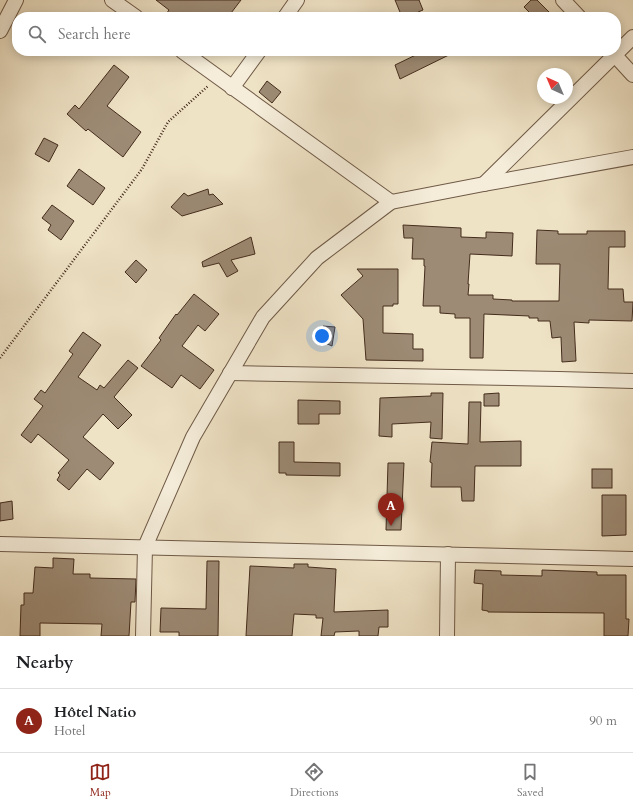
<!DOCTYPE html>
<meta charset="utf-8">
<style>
body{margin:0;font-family:Cardo,serif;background:#f2f2f2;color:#202124}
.compass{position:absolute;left:537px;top:68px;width:36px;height:36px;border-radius:50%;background:#fff;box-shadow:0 2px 10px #0003;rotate:316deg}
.you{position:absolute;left:322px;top:336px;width:14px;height:14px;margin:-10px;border:3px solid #fff;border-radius:50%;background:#1a73e8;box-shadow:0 0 0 6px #1a73e833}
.badge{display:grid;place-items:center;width:26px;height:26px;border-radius:50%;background:#8f2418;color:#fff;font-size:13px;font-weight:700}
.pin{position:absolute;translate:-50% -33px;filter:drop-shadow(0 1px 2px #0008)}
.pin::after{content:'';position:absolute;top:21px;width:14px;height:12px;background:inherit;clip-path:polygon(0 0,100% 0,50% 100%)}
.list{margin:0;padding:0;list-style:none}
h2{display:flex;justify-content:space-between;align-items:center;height:52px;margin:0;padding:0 16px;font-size:17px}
h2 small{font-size:13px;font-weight:400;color:#757577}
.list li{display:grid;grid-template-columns:26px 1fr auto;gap:12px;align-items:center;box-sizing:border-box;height:64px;padding:0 16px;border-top:1px solid #e0e0e0}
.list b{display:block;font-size:15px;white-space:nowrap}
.list p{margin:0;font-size:13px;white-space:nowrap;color:#757577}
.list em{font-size:13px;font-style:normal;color:#757577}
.icon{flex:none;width:22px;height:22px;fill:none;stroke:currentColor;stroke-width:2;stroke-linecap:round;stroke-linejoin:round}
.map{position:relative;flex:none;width:633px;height:636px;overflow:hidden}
.search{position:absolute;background:#fff;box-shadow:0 2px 10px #0003;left:12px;right:12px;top:12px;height:44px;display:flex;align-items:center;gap:10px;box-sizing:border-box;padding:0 14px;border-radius:16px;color:#757577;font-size:15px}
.sheet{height:116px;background:#fff}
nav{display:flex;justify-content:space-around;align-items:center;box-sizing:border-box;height:56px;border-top:1px solid #e0e0e0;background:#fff;font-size:11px;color:#757577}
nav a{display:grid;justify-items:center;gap:2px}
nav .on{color:#8f2418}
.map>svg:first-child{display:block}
.building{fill:#9d8b75;stroke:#442c1d}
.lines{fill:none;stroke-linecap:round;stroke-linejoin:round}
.minor-casing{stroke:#6f5a47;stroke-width:16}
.path{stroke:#442c1d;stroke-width:2.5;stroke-dasharray:1 2;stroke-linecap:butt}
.minor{stroke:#f5edda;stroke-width:14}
</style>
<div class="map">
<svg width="633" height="636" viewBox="0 0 633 636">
<rect width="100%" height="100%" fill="#efe3c6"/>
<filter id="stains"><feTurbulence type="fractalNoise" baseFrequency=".005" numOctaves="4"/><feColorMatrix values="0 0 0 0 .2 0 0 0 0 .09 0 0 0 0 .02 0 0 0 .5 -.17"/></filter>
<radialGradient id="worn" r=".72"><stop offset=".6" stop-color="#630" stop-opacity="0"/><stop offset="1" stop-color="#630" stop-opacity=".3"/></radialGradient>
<g class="building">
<polygon points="156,0 241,0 228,17 164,17 169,10"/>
<polygon points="395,0 419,0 423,10 418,12 420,17 402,17"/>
<polygon points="531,0 537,0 554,17 534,17 524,7"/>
<polygon points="424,51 457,51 400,79 395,65"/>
<polygon points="114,65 129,77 107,106 141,132 123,157 88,129 86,131 67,114 75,105 79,109"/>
<polygon points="267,81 281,92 272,103 259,92"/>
<polygon points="44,138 58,145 49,162 35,154"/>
<polygon points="79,169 105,188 93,205 67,186"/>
<polygon points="208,189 209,195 213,194 223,204 182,216 171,207 184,193 188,196"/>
<polygon points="52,205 74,221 61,240 48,230 51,225 42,218"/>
<polygon points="403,225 461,228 461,237 486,238 486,232 513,233 512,256 470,254 468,284 469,284 468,295 493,295 493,299 512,300 512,301 559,301 560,264 536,264 537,230 558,231 558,234 587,234 587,231 625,231 625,247 609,247 608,289 623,289 624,302 633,302 632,321 589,320 589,323 574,322 576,361 562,362 561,337 552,338 550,321 538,321 538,318 529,318 529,316 484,314 483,358 470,358 470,318 455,318 455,314 440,313 440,306 423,306 425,266 424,266 424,259 412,259 413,238 404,238"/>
<polygon points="251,237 255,254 231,260 238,271 227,277 219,263 203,267 202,262"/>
<polygon points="136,260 147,270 136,283 125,272"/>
<polygon points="357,269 398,269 398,304 393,304 393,306 383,306 383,333 413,334 413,349 423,349 423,361 366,360 363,319 341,295 363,276"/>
<polygon points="194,294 219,314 205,331 198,325 182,346 214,370 200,389 181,375 172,388 141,366 161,340 159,338 176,314 177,315"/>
<polygon points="323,326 335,327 332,346 323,342 322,338"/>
<polygon points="83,332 101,345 78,377 97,390 100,385 104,388 128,360 138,368 114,397 132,415 118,429 103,414 83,437 114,463 100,480 87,469 69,490 57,480 60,475 58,473 69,460 38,434 31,443 21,435 43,406 34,399 41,390 45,393 73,354 69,351"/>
<polygon points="431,393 443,393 442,439 430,438 431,422 392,424 392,437 379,436 380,398 431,396"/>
<polygon points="499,393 499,406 484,406 484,394"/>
<polygon points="298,400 340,401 340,414 319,414 319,424 298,424"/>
<polygon points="469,402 481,402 480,442 521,441 521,466 475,466 474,501 462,501 461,487 431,487 432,463 430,462 432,442 468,444"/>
<polygon points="279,442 294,442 294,462 340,463 340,476 286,475 286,473 279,473"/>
<polygon points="388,463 404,463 401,530 386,530"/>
<rect x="592" y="469" width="20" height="19"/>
<polygon points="602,495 626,495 626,535 602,536"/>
<polygon points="12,501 13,519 0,521 0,503"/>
<polygon points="53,558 74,559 73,574 90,574 90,578 136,579 135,602 131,602 129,636 101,636 102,624 40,623 40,636 20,636 21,605 24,605 24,593 33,593 35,567 53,568"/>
<polygon points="207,561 219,561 218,636 179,636 179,632 160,632 161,608 206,609"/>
<polygon points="294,564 308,564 308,567 336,569 334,612 388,610 388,627 379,627 378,636 359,636 359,631 335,632 334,636 321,636 323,618 316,618 316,615 294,614 292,636 246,636 250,566 294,568"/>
<polygon points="475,570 501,571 501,575 542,576 542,570 597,572 597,575 626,575 626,619 629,619 628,636 604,636 604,613 488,612 488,611 482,610 483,584 474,583"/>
</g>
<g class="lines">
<defs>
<g id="minor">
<polyline points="112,0 136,17"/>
<polyline points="563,0 579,17"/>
<polyline points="285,17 297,0"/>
<polyline points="0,31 16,0"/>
<polyline points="182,51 391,202"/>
<polyline points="611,51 633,75"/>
<polyline points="232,88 259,51"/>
<polyline points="484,184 633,37"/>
<polyline points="230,373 559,379 633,381"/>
<polyline points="0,544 633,559"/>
<polyline points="143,636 145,547 193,437 263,317 317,258 391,202 484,184 633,157"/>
<polyline points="447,636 448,554"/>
</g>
</defs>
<use href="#minor" class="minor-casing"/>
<polyline class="path" points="0,358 142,169 168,122 208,86"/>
<use href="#minor" class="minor"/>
</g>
<rect width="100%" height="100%" filter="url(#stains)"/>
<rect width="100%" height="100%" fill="url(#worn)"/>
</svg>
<svg class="compass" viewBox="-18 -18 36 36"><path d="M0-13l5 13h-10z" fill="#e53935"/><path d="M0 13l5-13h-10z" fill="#757577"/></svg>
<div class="you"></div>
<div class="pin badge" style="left:391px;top:526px">A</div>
<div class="search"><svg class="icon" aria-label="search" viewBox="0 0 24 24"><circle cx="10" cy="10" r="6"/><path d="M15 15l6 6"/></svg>Search here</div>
</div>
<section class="sheet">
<h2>Nearby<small></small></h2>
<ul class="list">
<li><span class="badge">A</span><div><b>Hôtel Natio</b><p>Hotel</p></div><em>90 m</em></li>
</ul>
</section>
<nav>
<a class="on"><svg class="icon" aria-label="map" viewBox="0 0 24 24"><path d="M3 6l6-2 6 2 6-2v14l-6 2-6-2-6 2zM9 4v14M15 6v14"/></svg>Map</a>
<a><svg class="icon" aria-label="directions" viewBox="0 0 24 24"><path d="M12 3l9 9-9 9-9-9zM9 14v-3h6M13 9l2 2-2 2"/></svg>Directions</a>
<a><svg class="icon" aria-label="saved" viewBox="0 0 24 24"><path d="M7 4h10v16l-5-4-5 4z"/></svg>Saved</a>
</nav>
